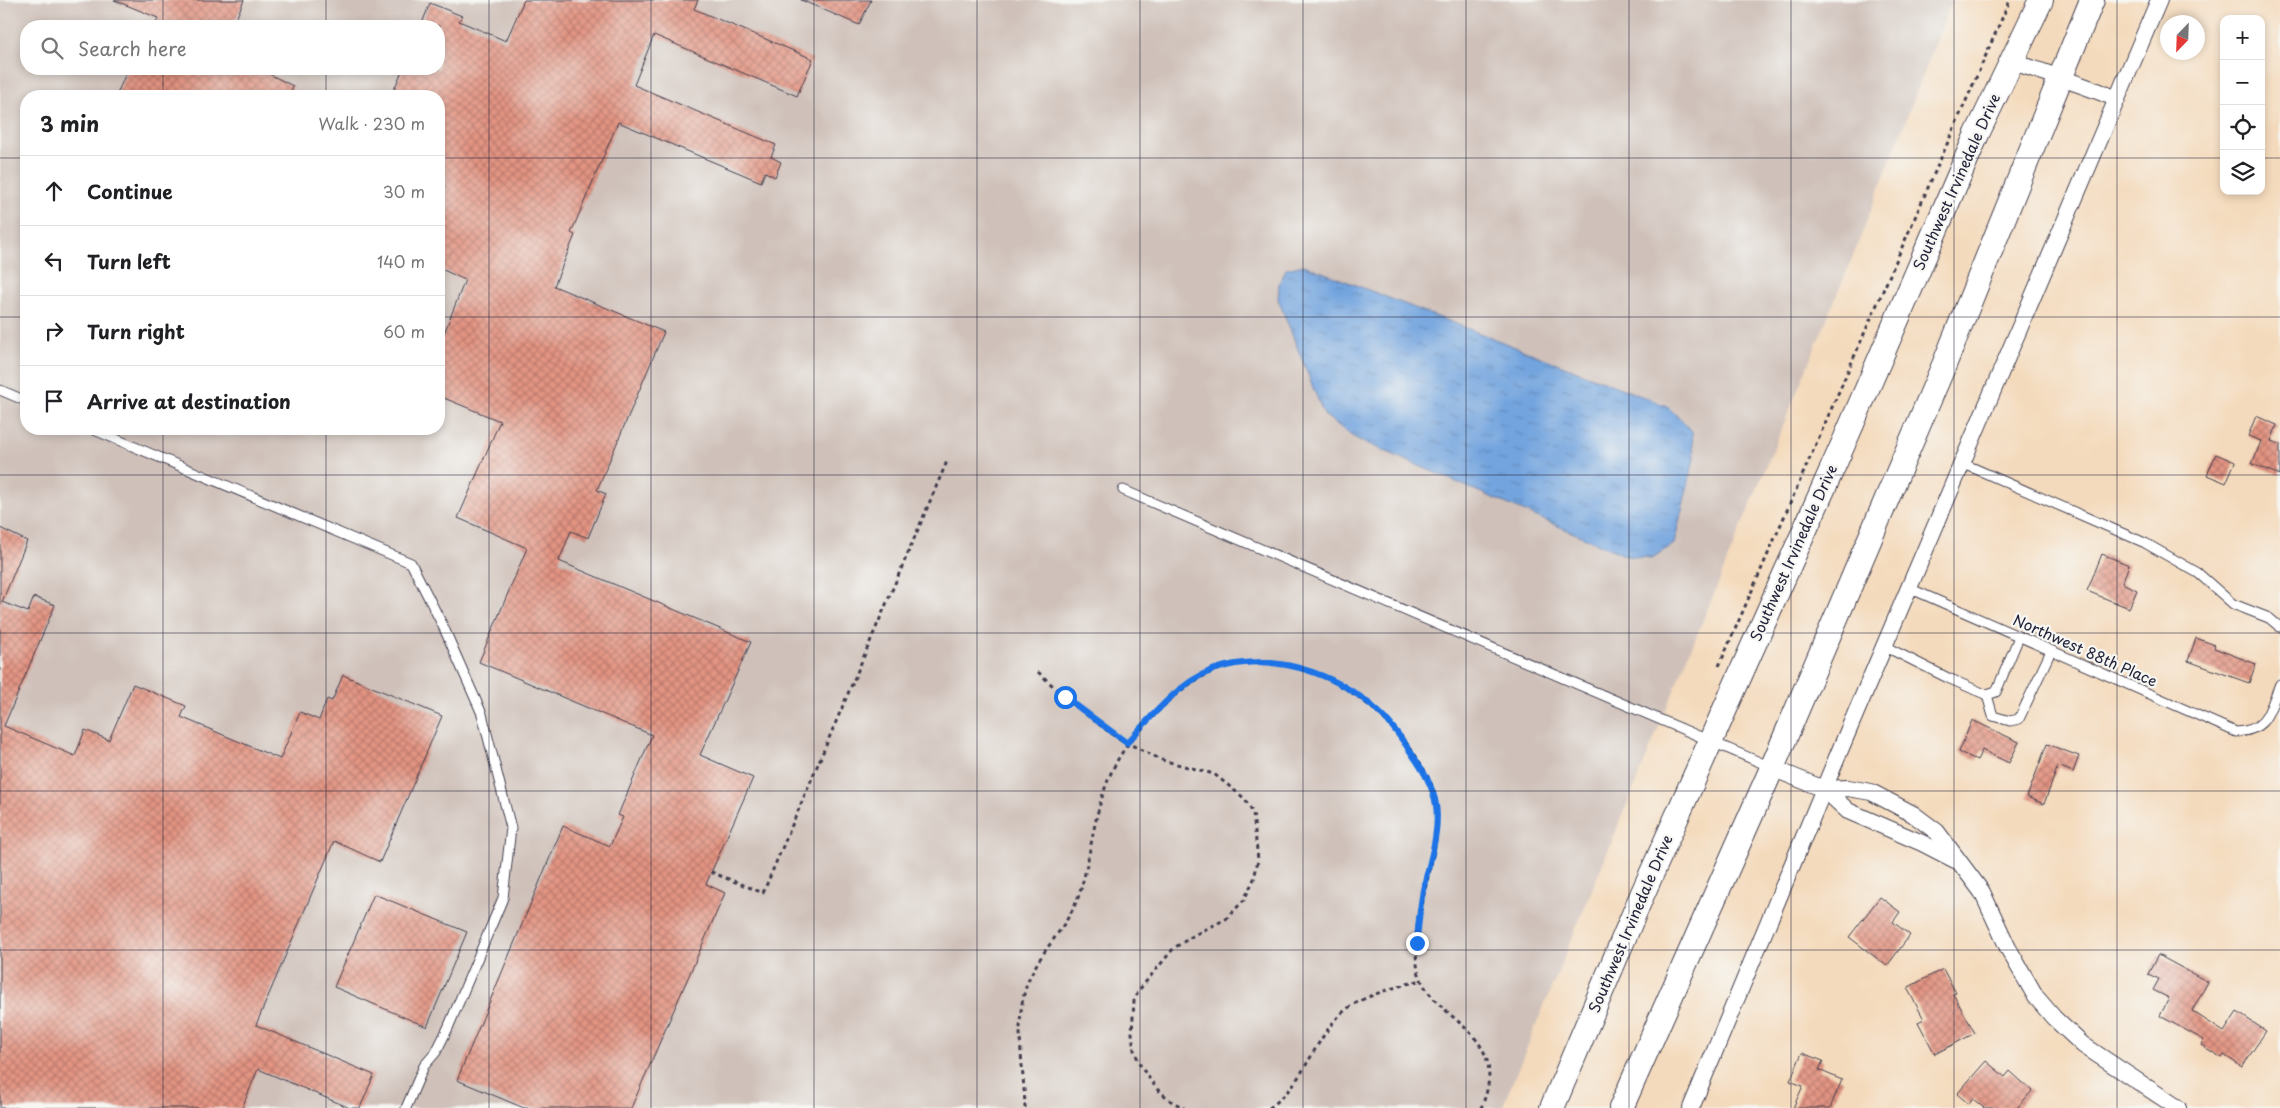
<!DOCTYPE html>
<meta charset="utf-8">
<style>
body{margin:0;font-family:"Playpen Sans",sans-serif;background:#f2f2f2;color:#202124}
.controls{position:absolute;right:15px;top:15px;display:grid;overflow:hidden;border-radius:10px;box-shadow:0 2px 8px #0003}
.controls button{width:45px;height:45px;display:grid;place-items:center;padding:0;border:0;border-bottom:1px solid #e0e0e0;background:#fff;color:#202124;font:25px sans-serif}
.compass{position:absolute;left:2160px;top:15px;width:45px;height:45px;border-radius:50%;background:#fff;box-shadow:0 2px 8px #0003;rotate:203deg}
.stop{position:absolute;width:15px;height:15px;margin:-11px;border:4px solid #1a73e8;border-radius:50%;background:#fff}
.stop.end{background:#1a73e8;border-color:#fff;box-shadow:0 1px 5px #0008}
.list{margin:0;padding:0;list-style:none}
h2{display:flex;justify-content:space-between;align-items:center;height:65px;margin:0;padding:0 20px;font-size:21px}
h2 small{font-size:16px;font-weight:400;color:#757577}
.list li{display:grid;grid-template-columns:32px 1fr auto;gap:15px;align-items:center;box-sizing:border-box;height:70px;padding:0 20px;border-top:1px solid #e0e0e0}
.list b{display:block;font-size:19px;white-space:nowrap}
.list em{font-size:16px;font-style:normal;color:#757577}
.icon{flex:none;width:28px;height:28px;fill:none;stroke:currentColor;stroke-width:2;stroke-linecap:round;stroke-linejoin:round}
.map{position:relative;flex:none;width:2280px;height:1108px;overflow:hidden}
.search{position:absolute;background:#fff;box-shadow:0 2px 8px #0003;left:20px;top:20px;width:425px;height:55px;display:flex;align-items:center;gap:12px;box-sizing:border-box;padding:0 18px;border-radius:20px;color:#757577;font-size:19px}
.panel{position:absolute;background:#fff;box-shadow:0 2px 8px #0003;left:20px;top:90px;width:425px;height:345px;border-radius:20px}
.map>svg:first-child{display:block}
.industrial{fill:#cfc1ba;fill-rule:evenodd}
.water{fill:url(#water-ripples);stroke:#4a638c}
.building{fill:url(#building-cross-hatch)}
.lines{fill:none;stroke-linecap:round;stroke-linejoin:round}
.service-casing{stroke:#423e4e;stroke-width:11}
.minor-casing{stroke:#423e4e;stroke-width:18}
.secondary-casing{stroke:#423e4e;stroke-width:26}
.path{stroke:#423e4e;stroke-width:3;stroke-dasharray:4 4;stroke-linecap:butt}
.service{stroke:#fff;stroke-width:9}
.minor{stroke:#fff;stroke-width:16}
.secondary{stroke:#fff;stroke-width:24}
.route{stroke:#1a73e8;stroke-width:6}
.grid{fill:none;stroke:#22223b;stroke-width:1;stroke-opacity:0.55}
.labels{text-anchor:middle;stroke-width:4.5;stroke-linejoin:round;paint-order:stroke}
.street-label{font-size:15px;fill:#22223b;stroke:#f6f6f2}
</style>
<div class="map">
<svg width="2280" height="1108" viewBox="0 0 2280 1108">
<defs>
<pattern id="water-ripples" width="26" height="14" patternUnits="userSpaceOnUse" patternTransform="scale(1.25)"><rect width="26" height="14" fill="#73a4de"/><path d="M2 4q2-2 4 0t4 0M15 11q2-2 4 0t4 0" fill="none" stroke="#5e85b5"/></pattern>
<pattern id="building-cross-hatch" width="8" height="8" patternUnits="userSpaceOnUse" patternTransform="scale(1.25)"><rect width="8" height="8" fill="#e39482"/><path d="M0 0l8 8M0 8l8-8" fill="none" stroke="#b8786c"/></pattern>
</defs>
<rect width="100%" height="100%" fill="#f6f6f2"/>
<filter id="ink" filterUnits="userSpaceOnUse"><feTurbulence type="fractalNoise" baseFrequency=".02" numOctaves="2"/><feDisplacementMap in="SourceGraphic" scale="10" xChannelSelector="R" yChannelSelector="G"/><feConvolveMatrix kernelMatrix="1 2 1 2 8 2 1 2 1" color-interpolation-filters="sRGB"/></filter>
<filter id="wash" filterUnits="userSpaceOnUse"><feTurbulence type="fractalNoise" baseFrequency=".0096" numOctaves="4" result="noise"/><feDisplacementMap in="SourceGraphic" scale="20" xChannelSelector="R" yChannelSelector="G"/><feGaussianBlur stdDeviation="1.12" result="paint"/><feColorMatrix in="noise" values="0 0 0 0 0 0 0 0 0 0 0 0 0 0 0 0 0 1.4 0 .05"/><feComposite in="paint" operator="in"/></filter>
<g filter="url(#wash)">
<rect width="100%" height="100%" fill="#f4dabc"/>
<path class="industrial" d="M0,0H1952L1857,246L1502,1108H0ZM26,26H439V69H26ZM26,96H439V429H26Z"/>
<polygon class="water" points="1304,265 1667,406 1692,431 1694,459 1674,544 1652,558 1627,556 1357,439 1324,415 1278,299 1279,284 1286,269"/>
<g id="blocks">
<g class="building">
<polygon points="114,0 244,0 233,26 155,26 158,18"/>
<polygon points="524,0 698,0 694,9 813,59 797,96 654,35 634,85 776,145 771,157 781,162 775,177 765,172 761,182 618,122 571,233 575,235 554,286 664,332 597,490 606,494 588,538 571,531 559,561 751,642 700,755 753,778 706,884 725,893 631,1108 524,1108 457,1080 563,826 610,846 623,817 618,815 652,735 479,662 527,548 458,518 500,421 439,396 439,346 465,280 439,268 439,200 445,186 439,183 439,96 391,96 403,69 439,69 439,26 421,26 430,3 462,16 459,21 506,41"/>
<polygon points="801,0 871,0 859,25"/>
<polygon points="128,69 259,69 293,86 289,96 116,96"/>
<polygon points="2256,416 2277,425 2271,441 2280,444 2280,475 2252,464 2261,441 2248,436"/>
<polygon points="2216,454 2235,462 2226,483 2207,475"/>
<polygon points="0,528 27,541 2,602 28,612 34,597 55,605 4,726 75,756 85,730 109,740 133,684 186,706 181,717 280,759 300,712 319,720 327,699 332,701 343,675 442,716 380,862 334,841 256,1025 374,1075 360,1108 350,1108 258,1069 242,1108 0,1108"/>
<polygon points="2102,554 2129,565 2122,583 2137,590 2129,608 2087,591"/>
<polygon points="2196,638 2215,645 2214,648 2256,664 2249,683 2188,661"/>
<polygon points="1972,720 2019,742 2009,763 1982,750 1977,760 1959,752"/>
<polygon points="2047,744 2079,756 2073,772 2058,766 2044,804 2027,797"/>
<polygon points="374,894 467,932 427,1027 334,987"/>
<polygon points="1880,897 1900,912 1893,922 1910,935 1887,966 1849,937"/>
<polygon points="2158,955 2208,982 2192,1011 2224,1032 2237,1012 2266,1031 2242,1067 2224,1055 2222,1058 2201,1045 2204,1040 2160,1016 2169,998 2153,990 2159,979 2148,974"/>
<polygon points="1943,969 1956,993 1953,994 1975,1033 1935,1054 1918,1022 1924,1019 1907,988"/>
<polygon points="1802,1053 1823,1061 1819,1070 1842,1080 1830,1108 1793,1108 1803,1086 1790,1081"/>
<polygon points="1986,1061 2005,1077 2010,1071 2032,1091 2017,1108 1984,1108 1973,1099 1969,1104 1957,1094"/>
</g>
</g>
</g>
<g filter="url(#ink)">
<use href="#blocks" fill-opacity="0" stroke="#423e4e" stroke-width="1"/>
<g class="lines">
<defs>
<g id="service">
<polyline points="0,390 26,401"/>
<polyline points="92,429 411,563 443,626 482,714 511,828 503,898 448,1028 436,1052 424,1066 406,1108"/>
<polyline points="1962,463 2145,543 2198,573 2233,604 2269,618 2280,627"/>
<polyline points="1123,490 1771,767"/>
<path d="M1909,588L2236,732C2268,731 2269,710 2280,684"/>
<polyline points="1884,646 1948,678 1987,695 1996,692 2019,637"/>
<polyline points="1987,695 1993,716 2010,721 2019,719 2051,651"/>
</g>
<g id="minor">
<path d="M2011,61C2047,74 2083,84 2117,99"/>
<polyline points="1772,768 1824,789 1848,788 1871,792 1913,814 1937,832 1982,892 2008,948 2036,997 2054,1018 2083,1045 2178,1108"/>
<polyline points="1824,789 1848,811 1922,843 1955,860"/>
<polyline points="1691,1108 1843,743 2159,0"/>
</g>
<g id="secondary">
<polyline points="1552,1108 1642,895 1845,440 1977,134 2041,0"/>
<polyline points="1621,1108 1772,768 1944,365 2092,0"/>
</g>
</defs>
<use href="#service" class="service-casing"/>
<use href="#minor" class="minor-casing"/>
<use href="#secondary" class="secondary-casing"/>
<g class="path">
<polyline points="1719,666 2010,0"/>
<polyline points="1038,672 1065,697 1117,738 1162,760 1214,774 1244,798 1253,813 1258,860 1254,879 1244,900 1226,919 1196,934 1174,948 1139,990 1134,1001 1132,1033 1134,1050 1141,1067 1157,1089 1171,1101 1184,1108"/>
<polyline points="711,872 763,893 948,459"/>
<path d="M1025,1108C1024,1062 1010,1011 1034,969C1048,943 1071,921 1080,892C1091,856 1093,818 1107,783C1117,756 1131,738 1151,718C1199,667 1244,649 1312,672C1360,688 1414,740 1432,787C1452,840 1406,911 1418,970C1429,1022 1515,1029 1481,1108"/>
<path d="M1269,1108C1303,1085 1311,1046 1338,1017C1357,996 1394,988 1421,980"/>
</g>
<use href="#service" class="service"/>
<use href="#minor" class="minor"/>
<use href="#secondary" class="secondary"/>
</g>
</g>
<g class="lines" filter="url(#ink)">
<path class="route" d="M1065,697L1127,743C1155,713 1184,675 1226,666C1283,653 1345,677 1385,718C1395,729 1404,742 1412,754C1423,770 1433,786 1436,805C1440,833 1429,863 1423,890C1420,908 1418,925 1417,943"/>
</g>
<path class="grid" d="M163,0V26M326,0V26M489,0V1108M651,0V1108M814,0V1108M977,0V1108M1140,0V1108M1303,0V1108M1466,0V1108M1629,0V1108M1791,0V1108M1954,0V1108M2117,0V1108M163,69V96M326,69V96M0,158H26M439,158H2224M2261,158H2280M0,317H26M439,317H2280M163,429V1108M326,429V1108M0,475H2280M0,633H2280M0,791H2280M0,950H2280"/>
<g class="labels">
<g class="street-label">
<text transform="translate(1957 182) rotate(-66)" y="5">Southwest Irvinedale Drive</text>
<text transform="translate(1794 553) rotate(-66)" y="5">Southwest Irvinedale Drive</text>
<text transform="translate(2085 651) rotate(24)" y="5">Northwest 88th Place</text>
<text transform="translate(1631 924) rotate(-67)" y="5">Southwest Irvinedale Drive</text>
</g>
</g>
</svg>
<div class="controls">
<button>+</button>
<button>−</button>
<button><svg class="icon" aria-label="locate" viewBox="0 0 24 24"><circle cx="12" cy="12" r="6"/><path d="M12 2v4M12 18v4M2 12h4M18 12h4"/></svg></button>
<button><svg class="icon" aria-label="layers" viewBox="0 0 24 24"><path d="M12 4l9 5-9 5-9-5zM3 14l9 5 9-5"/></svg></button>
</div>
<svg class="compass" viewBox="-18 -18 36 36"><path d="M0-13l5 13h-10z" fill="#e53935"/><path d="M0 13l5-13h-10z" fill="#757577"/></svg>
<div class="stop" style="left:1065px;top:697px"></div>
<div class="stop end" style="left:1417px;top:943px"></div>
<div class="search"><svg class="icon" aria-label="search" viewBox="0 0 24 24"><circle cx="10" cy="10" r="6"/><path d="M15 15l6 6"/></svg>Search here</div>
<section class="panel">
<h2>3 min<small>Walk · 230 m</small></h2>
<ul class="list">
<li><svg class="icon" aria-label="ahead" viewBox="0 0 24 24"><path d="M12 20V5M6 11l6-6 6 6"/></svg><div><b>Continue</b></div><em>30 m</em></li>
<li><svg class="icon" aria-label="left" viewBox="0 0 24 24"><path d="M17 20v-9H6M10 6l-5 5 5 5"/></svg><div><b>Turn left</b></div><em>140 m</em></li>
<li><svg class="icon" aria-label="right" viewBox="0 0 24 24"><path d="M7 20v-9h11M14 6l5 5-5 5"/></svg><div><b>Turn right</b></div><em>60 m</em></li>
<li><svg class="icon" aria-label="arrive" viewBox="0 0 24 24"><path d="M6 21V4h12l-3 4 3 4H6"/></svg><div><b>Arrive at destination</b></div></li>
</ul>
</section>
</div>
